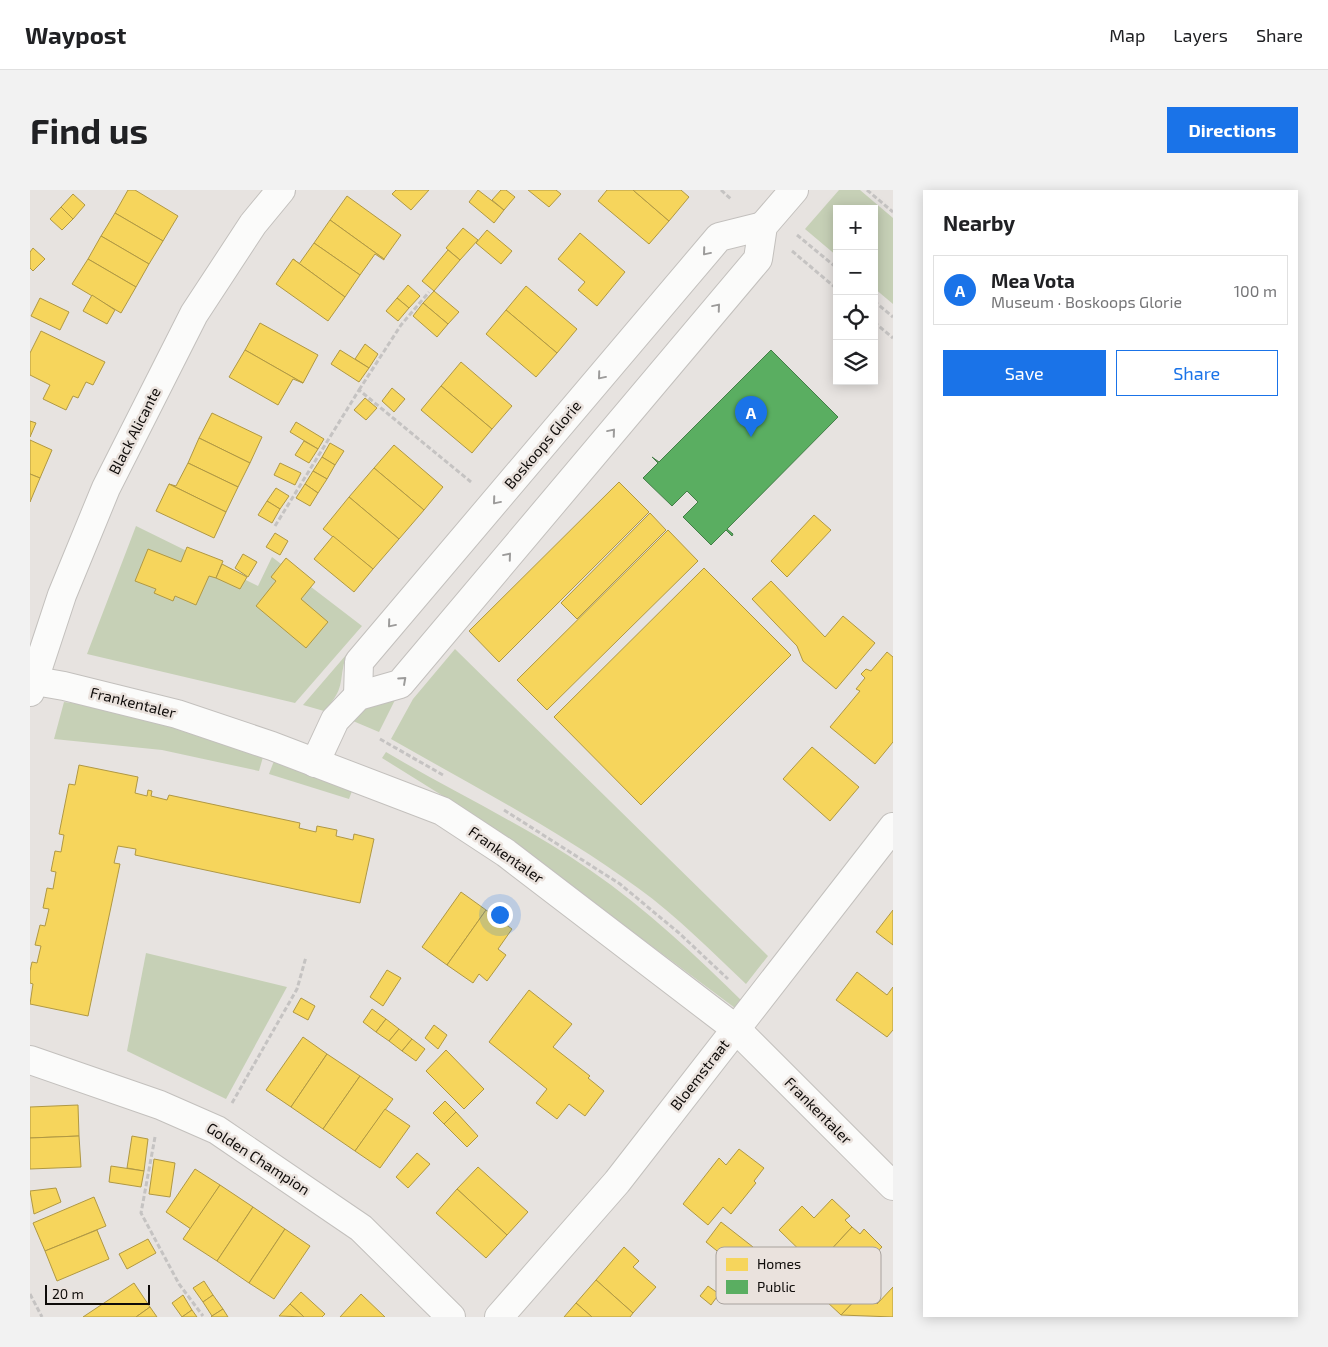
<!DOCTYPE html>
<meta charset="utf-8">
<style>
body{margin:0;font-family:"Exo 2",sans-serif;background:#f2f2f2;color:#202124}
.controls{position:absolute;right:15px;top:15px;display:grid;overflow:hidden;border-radius:0px;box-shadow:0 2px 12px #0003}
.controls button{width:45px;height:45px;display:grid;place-items:center;padding:0;border:0;border-bottom:1px solid #e0e0e0;background:#fff;color:#202124;font:25px sans-serif}
.scale{position:absolute;left:15px;bottom:12px;width:105px;box-sizing:border-box;padding-left:5px;border:2px solid #0e0b09;border-top:0;font-size:14px;line-height:18px;white-space:nowrap;color:#0e0b09;-webkit-text-stroke:4px #eae2dd;paint-order:stroke}
.you{position:absolute;left:469px;top:724px;width:18px;height:18px;margin:-12px;border:4px solid #fff;border-radius:50%;background:#1a73e8;box-shadow:0 0 0 8px #1a73e833}
.badge{display:grid;place-items:center;width:32px;height:32px;border-radius:50%;background:#1a73e8;color:#fff;font-size:16px;font-weight:700}
.pin{position:absolute;translate:-50% -41px;filter:drop-shadow(0 1px 2px #0008)}
.pin::after{content:'';position:absolute;top:26px;width:18px;height:15px;background:inherit;clip-path:polygon(0 0,100% 0,50% 100%)}
.list{margin:0;padding:0;list-style:none}
h2{display:flex;justify-content:space-between;align-items:center;height:65px;margin:0;padding:0 20px;font-size:21px}
h2 small{font-size:16px;font-weight:400;color:#757577}
.list li{display:grid;grid-template-columns:32px 1fr auto;gap:15px;align-items:center;box-sizing:border-box;height:70px;margin:0 10px 10px;padding:0 10px;border:1px solid #e0e0e0;border-radius:0px}
.list b{display:block;font-size:19px;white-space:nowrap}
.list p{margin:0;font-size:16px;white-space:nowrap;color:#757577}
.list em{font-size:16px;font-style:normal;color:#757577}
.actions{display:flex;gap:10px;padding:15px 20px}
.actions a{flex:1;padding:11px 0;border:1px solid #1a73e8;border-radius:0px;text-align:center;font-size:18px;color:#1a73e8}
.actions .main{background:#1a73e8;color:#fff}
.icon{flex:none;width:28px;height:28px;fill:none;stroke:currentColor;stroke-width:2;stroke-linecap:round;stroke-linejoin:round}
.map{position:relative;flex:none;width:863px;height:1127px;overflow:hidden;border-radius:0px}
header{display:flex;align-items:center;gap:30px;box-sizing:border-box;height:70px;padding:0 25px;background:#fff;border-bottom:1px solid #e0e0e0}
header strong{font-size:24px}
nav{display:flex;gap:28px;margin-inline-start:auto;font-size:18px}
.intro{display:flex;align-items:center;justify-content:space-between;box-sizing:border-box;height:120px;padding:0 30px}
h1{margin:0;font-size:35px}
.button{padding:12px 22px;border-radius:0px;background:#1a73e8;color:#fff;font-size:18px;font-weight:700}
main{display:flex;gap:30px;padding:0 30px}
aside{flex:1;background:#fff;border-radius:0px;box-shadow:0 2px 12px #0003}
.map>svg:first-child{display:block}
.green{fill:#c6d0b6}
.homes{fill:#f6d55c;stroke:#b09843}
.public{fill:#5aae61;stroke:#437d47}
.lines{fill:none;stroke-linecap:round;stroke-linejoin:round}
.minor-casing{stroke:#c3c0bd;stroke-width:30}
.path{stroke:#c5c3c2;stroke-width:3;stroke-dasharray:5 2.5;stroke-linecap:butt}
.minor{stroke:#fbfbfa;stroke-width:28}
.oneway{stroke:#9c9b9a}
.labels{text-anchor:middle;stroke-width:5;stroke-linejoin:round;paint-order:stroke}
.street-label{font-size:15px;fill:#0e0b09;stroke:#eae2dd}
.key{fill:#eae2dd;stroke:#a8a29d;stroke-width:1}
.key-label{font-size:14px;fill:#0e0b09}
</style>
<header>
<strong>Waypost</strong>
<nav><a>Map</a><a>Layers</a><a>Share</a></nav>
</header>
<div class="intro"><h1>Find us</h1><a class="button">Directions</a></div>
<main>
<div class="map">
<svg width="863" height="1127" viewBox="0 0 863 1127">
<rect width="100%" height="100%" fill="#e7e3e0"/>
<g class="green">
<polygon points="809,0 830,0 863,28 863,114 844,98 844,19 807,19 807,66 775,39"/>
<polygon points="106,336 228,396 242,367 332,436 265,513 57,464"/>
<path d="M425,459L738,766L716,794C681,761 647,726 608,698C530,641 445,597 361,549L383,509Z"/>
<path d="M316,465C308,494 316,497 294,521L273,515Z"/>
<polygon points="370,500 349,542 323,531 331,519"/>
<path d="M34,512C100,520 170,545 233,567L229,581L132,560L24,549Z"/>
<path d="M356,562C423,602 495,635 560,680C617,719 666,766 715,814L709,821L458,634L352,568Z"/>
<polygon points="244,571 322,601 319,609 239,584"/>
<polygon points="116,763 257,797 196,909 97,861"/>
</g>
<g class="homes">
<polygon points="98,0 105,0 148,26 133,51 85,23"/>
<polygon points="366,0 399,0 381,20 362,4"/>
<polygon points="448,0 474,20 464,33 439,12"/>
<polygon points="471,0 476,0 485,7 474,20 462,10"/>
<polygon points="498,0 526,0 531,4 519,17"/>
<polygon points="577,0 603,0 639,31 619,54 568,11"/>
<polygon points="603,0 651,0 659,7 639,31"/>
<polygon points="43,4 55,15 43,29 31,17"/>
<polygon points="317,6 371,45 354,69 300,30"/>
<polygon points="31,17 43,29 32,40 20,29"/>
<polygon points="85,23 133,51 119,74 71,46"/>
<polygon points="300,30 354,69 354,70 345,64 330,85 284,53"/>
<polygon points="433,38 448,50 430,70 416,58"/>
<polygon points="457,40 482,61 471,74 446,53"/>
<polygon points="550,43 595,82 567,116 548,100 555,92 528,69"/>
<polygon points="71,46 119,74 106,97 58,69"/>
<polygon points="284,53 330,85 315,107 263,69 269,74"/>
<polygon points="3,58 15,69 3,81 0,78 0,62"/>
<polygon points="418,60 430,70 404,101 392,91"/>
<polygon points="58,69 106,97 91,123 42,94"/>
<polygon points="263,69 315,107 298,131 246,94"/>
<polygon points="378,95 390,106 379,118 367,108"/>
<polygon points="496,96 547,139 527,163 476,120"/>
<polygon points="404,101 429,122 418,134 393,113"/>
<polygon points="62,105 85,120 77,134 53,121"/>
<polygon points="10,108 39,122 30,140 1,126"/>
<polygon points="367,108 379,118 368,131 356,121"/>
<polygon points="393,113 418,134 407,147 383,126"/>
<polygon points="476,120 527,163 506,187 456,144"/>
<polygon points="230,133 288,165 273,193 215,160"/>
<polygon points="11,141 75,172 63,195 56,192 48,208 43,206 36,220 13,209 20,195 0,185 0,163"/>
<polygon points="335,154 348,164 339,178 325,169"/>
<polygon points="215,160 273,193 263,189 248,215 199,187"/>
<polygon points="310,160 339,178 329,192 301,174"/>
<polygon points="431,172 482,216 462,239 411,196"/>
<polygon points="411,196 462,239 442,263 391,220"/>
<polygon points="362,198 375,209 364,222 352,211"/>
<polygon points="335,208 347,218 336,230 324,220"/>
<polygon points="182,223 232,247 220,273 169,248"/>
<polygon points="0,231 6,233 0,247"/>
<polygon points="266,232 294,249 288,259 260,242"/>
<polygon points="169,248 220,273 208,297 158,273"/>
<polygon points="0,250 22,260 10,288 0,284"/>
<polygon points="274,251 288,259 279,273 265,265"/>
<polygon points="300,253 314,261 305,275 292,267"/>
<polygon points="364,255 413,297 394,320 344,278"/>
<polygon points="292,267 305,275 297,289 283,281"/>
<polygon points="158,273 208,297 196,322 139,294 146,296"/>
<polygon points="250,273 271,283 265,295 244,285"/>
<polygon points="344,278 394,320 369,349 319,307"/>
<polygon points="283,281 297,289 288,303 275,294"/>
<polygon points="0,284 10,288 0,312"/>
<polygon points="589,292 619,322 469,472 439,441"/>
<polygon points="139,294 196,322 184,348 126,321"/>
<polygon points="275,294 288,303 280,316 266,308"/>
<polygon points="246,298 259,306 250,319 237,311"/>
<polygon points="319,307 369,349 343,379 293,339"/>
<polygon points="237,311 250,319 242,333 228,325"/>
<polygon points="620,323 636,340 547,429 531,413"/>
<polygon points="784,325 801,340 757,387 741,371"/>
<polygon points="638,340 668,371 517,520 487,490"/>
<polygon points="245,343 258,351 250,365 236,357"/>
<polygon points="303,346 343,379 324,402 284,369"/>
<polygon points="157,357 193,371 186,388 179,386 166,415 145,406 143,411 124,403 126,399 105,391 118,359 151,372"/>
<polygon points="213,364 227,372 218,387 205,378"/>
<polygon points="256,368 285,392 271,409 298,432 276,458 226,416 246,391 241,387"/>
<polygon points="192,374 217,387 210,399 186,388"/>
<polygon points="674,378 761,465 611,615 524,527"/>
<polygon points="741,391 795,447 813,426 845,453 806,499 773,471 767,456 722,409"/>
<polygon points="857,462 863,467 863,552 845,574 800,537 830,501 826,499 835,488 831,484 836,479 841,481"/>
<polygon points="782,557 829,597 800,631 753,589"/>
<polygon points="49,575 108,587 105,603 117,606 118,600 122,601 121,606 137,610 139,605 270,633 269,638 286,642 287,636 307,640 306,646 323,650 324,644 344,649 330,713 105,665 106,659 88,656 84,673 90,674 58,826 0,814 3,794 0,793 0,781 2,772 7,773 11,756 5,755 10,735 15,736 19,719 13,718 17,698 23,699 26,682 21,681 25,661 31,662 34,645 29,644 39,594 45,595"/>
<polygon points="431,702 456,720 417,775 392,757"/>
<polygon points="456,720 482,739 468,759 476,765 457,791 449,784 443,793 417,775"/>
<polygon points="863,720 863,755 846,742"/>
<polygon points="357,780 371,788 353,816 340,807"/>
<polygon points="827,782 857,805 863,797 863,840 857,847 806,810"/>
<polygon points="499,800 542,834 523,857 560,886 558,888 574,901 555,926 539,914 527,929 506,913 517,899 459,852"/>
<polygon points="271,808 285,816 278,830 263,822"/>
<polygon points="342,819 356,829 346,842 333,832"/>
<polygon points="356,829 369,839 359,851 346,842"/>
<polygon points="404,835 417,845 408,859 395,848"/>
<polygon points="369,839 382,849 372,861 359,851"/>
<polygon points="273,847 297,864 261,917 236,900"/>
<polygon points="382,849 395,859 386,871 372,861"/>
<polygon points="416,860 454,899 434,919 396,881"/>
<polygon points="297,864 330,886 293,939 261,917"/>
<polygon points="330,886 363,909 325,961 293,939"/>
<polygon points="415,911 426,922 414,934 403,923"/>
<polygon points="48,915 49,946 0,948 0,917"/>
<polygon points="355,919 380,936 350,978 325,961"/>
<polygon points="426,922 448,946 437,957 414,934"/>
<polygon points="49,946 51,977 0,979 0,948"/>
<polygon points="102,946 118,949 114,981 97,978"/>
<polygon points="709,959 734,978 724,991 726,993 701,1024 693,1017 678,1035 653,1014 689,968 696,975"/>
<polygon points="387,963 400,974 378,998 366,987"/>
<polygon points="124,969 145,973 140,1007 119,1004"/>
<polygon points="81,976 114,981 111,997 79,992"/>
<polygon points="448,977 498,1022 477,1045 427,999"/>
<polygon points="165,979 190,995 161,1039 136,1022"/>
<polygon points="190,995 223,1017 187,1071 153,1049"/>
<polygon points="26,998 31,1012 4,1024 0,1001"/>
<polygon points="427,999 477,1045 456,1068 406,1023"/>
<polygon points="64,1007 76,1036 15,1061 3,1033"/>
<polygon points="802,1009 820,1026 815,1030 822,1037 786,1076 749,1040 772,1016 784,1028"/>
<polygon points="223,1017 255,1039 219,1093 187,1071"/>
<polygon points="691,1032 723,1057 707,1077 676,1052"/>
<polygon points="822,1037 830,1044 834,1039 852,1057 821,1089 834,1101 811,1125 796,1111 809,1098 786,1076"/>
<polygon points="255,1039 280,1056 244,1109 219,1093"/>
<polygon points="67,1040 79,1069 27,1091 15,1061"/>
<polygon points="118,1049 126,1063 97,1079 89,1064"/>
<polygon points="594,1057 609,1071 603,1077 626,1097 603,1123 566,1090"/>
<polygon points="566,1090 603,1123 600,1127 562,1127 546,1113"/>
<polygon points="174,1091 183,1105 173,1112 163,1098"/>
<polygon points="104,1093 120,1117 106,1127 53,1127"/>
<polygon points="678,1096 689,1104 681,1115 670,1106"/>
<polygon points="863,1097 863,1127 811,1125 834,1101 847,1114"/>
<polygon points="271,1102 295,1124 292,1127 274,1127 260,1114"/>
<polygon points="331,1104 355,1127 310,1127"/>
<polygon points="153,1105 162,1120 152,1127 142,1113"/>
<polygon points="183,1105 193,1119 182,1126 173,1112"/>
<polygon points="546,1113 562,1127 534,1127"/>
<polygon points="260,1114 274,1127 249,1126"/>
<polygon points="120,1117 127,1127 106,1127"/>
<polygon points="193,1119 198,1127 181,1127 182,1126"/>
<polygon points="162,1120 167,1127 152,1127"/>
</g>
<polygon class="public" points="741,160 808,227 697,339 703,344 702,346 696,340 681,355 653,327 668,312 657,301 642,316 613,288 628,273 622,267 629,272"/>
<g class="lines">
<defs>
<g id="minor">
<polyline points="0,490 34,496 147,524 242,556 412,621 476,663 706,839 863,996"/>
<polyline points="0,502 32,405 76,298 164,124 223,34 251,0"/>
<polyline points="328,506 329,472 689,47 733,36"/>
<polyline points="285,573 305,530 328,506 370,494 728,69 733,36 764,0"/>
<polyline points="0,870 130,915 187,940 331,1038 421,1127"/>
<polyline points="469,1127 587,992 863,637"/>
</g>
</defs>
<use href="#minor" class="minor-casing"/>
<g class="path">
<polyline points="691,0 702,10"/>
<polyline points="837,0 863,22"/>
<polyline points="767,45 807,78"/>
<polyline points="762,61 807,99"/>
<polyline points="844,111 863,127"/>
<polyline points="844,132 863,148"/>
<polyline points="329,200 371,135 399,102"/>
<polyline points="245,336 329,200 441,292"/>
<polyline points="350,549 413,585"/>
<polyline points="474,620 590,694 649,743 698,789"/>
<polyline points="202,913 267,799 276,767"/>
<polyline points="125,947 111,1023 149,1094 173,1126"/>
<polyline points="0,1104 12,1127"/>
</g>
<use href="#minor" class="minor"/>
</g>
<defs><path id="oneway-chevron" d="M-2-3.5L2.5 0L-2 3.5" fill="none" stroke-width="1.6" stroke-linecap="round" stroke-linejoin="round" transform="scale(1.25)"/></defs>
<g class="oneway">
<use href="#oneway-chevron" transform="translate(676 62) rotate(130)"/>
<use href="#oneway-chevron" transform="translate(687 117) rotate(-50)"/>
<use href="#oneway-chevron" transform="translate(571 186) rotate(130)"/>
<use href="#oneway-chevron" transform="translate(582 242) rotate(-50)"/>
<use href="#oneway-chevron" transform="translate(466 311) rotate(130)"/>
<use href="#oneway-chevron" transform="translate(478 366) rotate(-50)"/>
<use href="#oneway-chevron" transform="translate(361 434) rotate(130)"/>
<use href="#oneway-chevron" transform="translate(373 490) rotate(-42)"/>
</g>
<g class="labels">
<g class="street-label">
<text transform="translate(105 241) rotate(-63)" y="5">Black Alicante</text>
<text transform="translate(513 255) rotate(-50)" y="5">Boskoops Glorie</text>
<text transform="translate(103 513) rotate(14)" y="5">Frankentaler</text>
<text transform="translate(476 665) rotate(35)" y="5">Frankentaler</text>
<text transform="translate(670 885) rotate(-52)" y="5">Bloemstraat</text>
<text transform="translate(788 921) rotate(45)" y="5">Frankentaler</text>
<text transform="translate(228 969) rotate(33)" y="5">Golden Champion</text>
</g>
</g>
<rect x="686" y="1057" width="165" height="57" rx="8" class="key"/>
<rect x="696" y="1068" width="22" height="13" fill="#f6d55c"/>
<rect x="696" y="1090" width="22" height="14" fill="#5aae61"/>
<g class="key-label">
<text x="727" y="1079">Homes</text>
<text x="727" y="1102">Public</text>
</g>
</svg>
<div class="controls">
<button>+</button>
<button>−</button>
<button><svg class="icon" aria-label="locate" viewBox="0 0 24 24"><circle cx="12" cy="12" r="6"/><path d="M12 2v4M12 18v4M2 12h4M18 12h4"/></svg></button>
<button><svg class="icon" aria-label="layers" viewBox="0 0 24 24"><path d="M12 4l9 5-9 5-9-5zM3 14l9 5 9-5"/></svg></button>
</div>
<div class="scale">20 m</div>
<div class="you"></div>
<div class="pin badge" style="left:721px;top:247px">A</div>
</div>
<aside>
<h2>Nearby<small></small></h2>
<ul class="list">
<li><span class="badge">A</span><div><b>Mea Vota</b><p>Museum · Boskoops Glorie</p></div><em>100 m</em></li>
</ul>
<div class="actions"><a class="main">Save</a><a>Share</a></div>
</aside>
</main>
